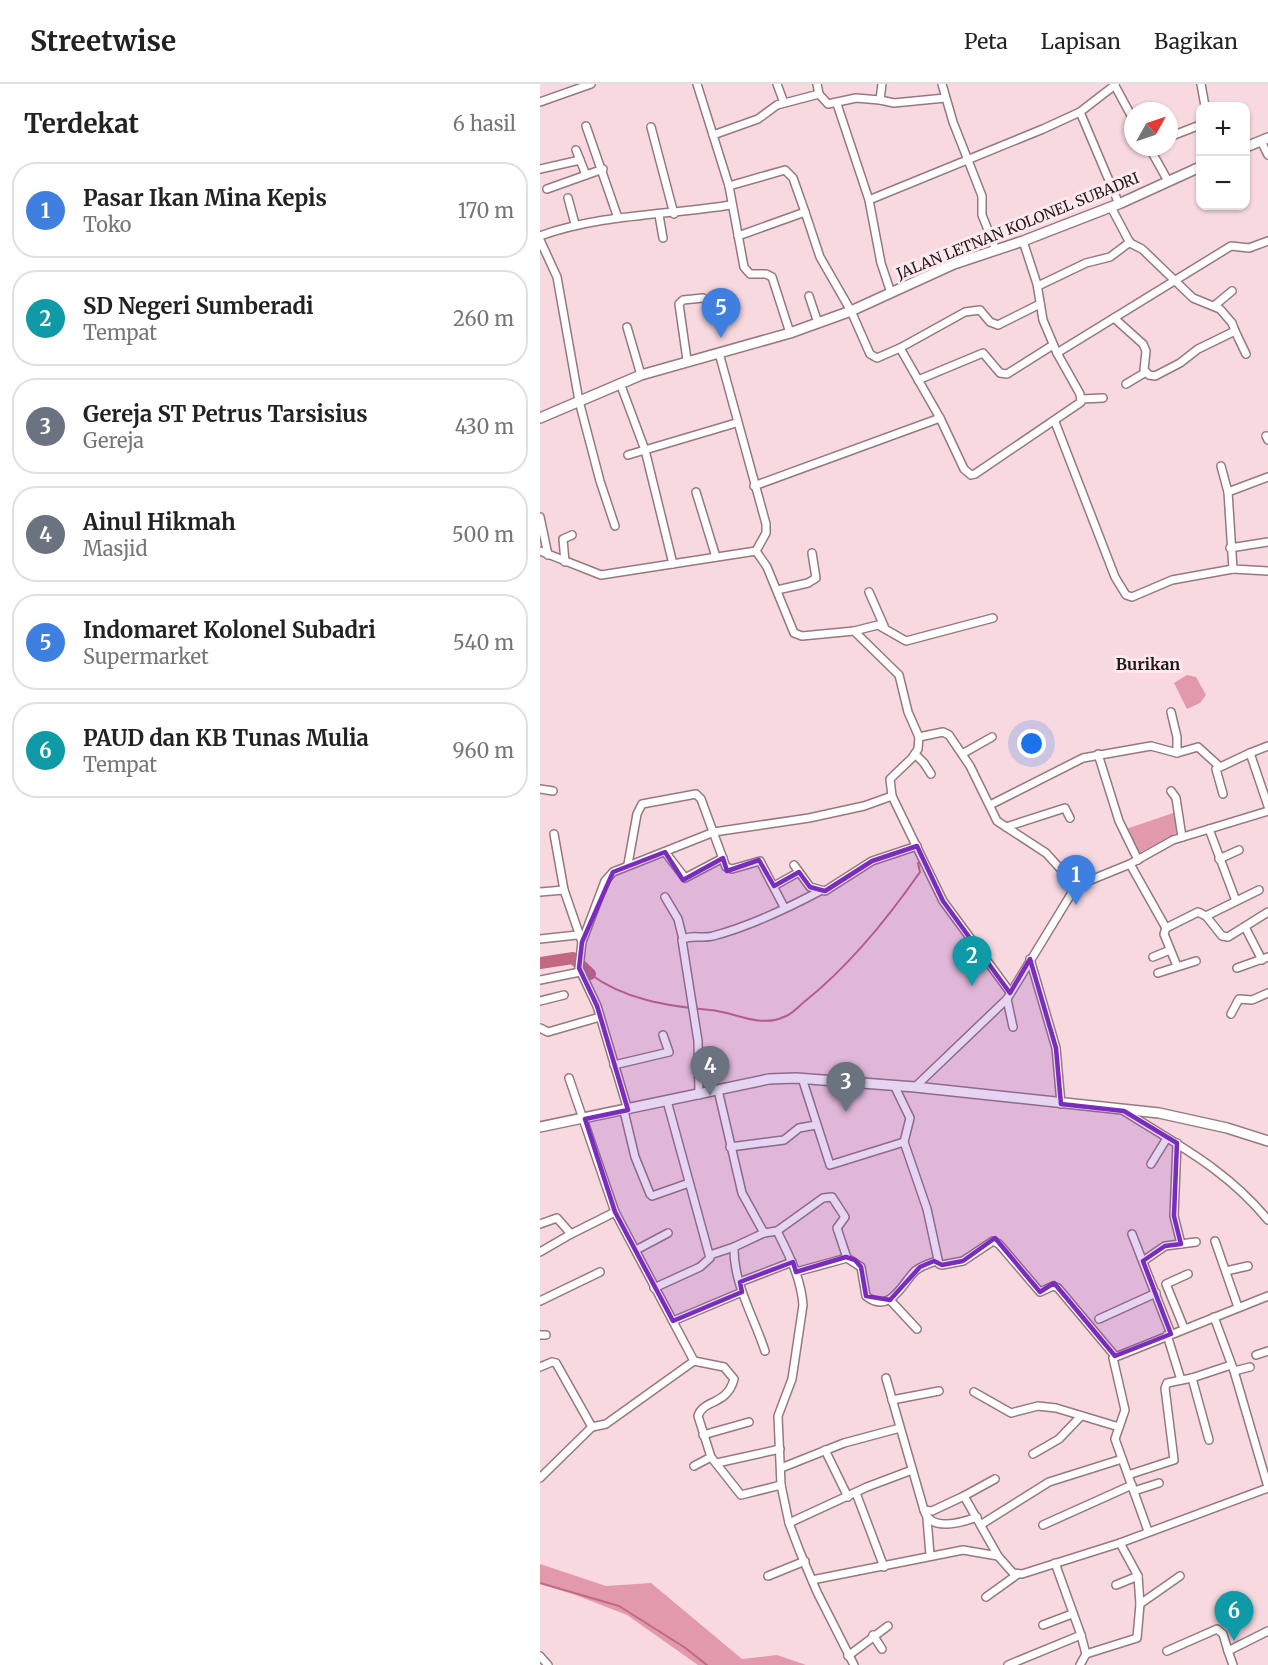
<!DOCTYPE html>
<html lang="id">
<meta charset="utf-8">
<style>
body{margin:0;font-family:Merriweather,serif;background:#f6f6f6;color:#222}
.controls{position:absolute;right:18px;top:18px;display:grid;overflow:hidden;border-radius:12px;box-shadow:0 2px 4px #0004}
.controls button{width:54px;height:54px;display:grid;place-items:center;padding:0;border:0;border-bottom:2px solid #e0e0e0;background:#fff;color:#222;font:30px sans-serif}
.compass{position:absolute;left:584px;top:18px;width:54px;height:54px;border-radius:50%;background:#fff;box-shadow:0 2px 4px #0004;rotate:50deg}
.you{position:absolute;left:492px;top:660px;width:21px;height:21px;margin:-15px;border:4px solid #fff;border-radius:50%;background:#1a73e8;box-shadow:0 0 0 9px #1a73e833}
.badge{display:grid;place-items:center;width:39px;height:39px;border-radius:50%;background:#111827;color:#fff;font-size:20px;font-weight:700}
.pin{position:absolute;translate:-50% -50px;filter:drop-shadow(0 2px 3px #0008)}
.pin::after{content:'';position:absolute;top:32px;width:21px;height:18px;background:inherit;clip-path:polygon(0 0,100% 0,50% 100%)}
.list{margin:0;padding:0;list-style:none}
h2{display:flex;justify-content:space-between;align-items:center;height:78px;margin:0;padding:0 24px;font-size:26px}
h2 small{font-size:20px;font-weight:400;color:#767676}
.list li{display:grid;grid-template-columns:39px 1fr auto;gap:18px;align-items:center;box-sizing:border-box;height:96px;margin:0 12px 12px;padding:0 12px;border:2px solid #e0e0e0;border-radius:24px}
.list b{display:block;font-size:22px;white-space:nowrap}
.list p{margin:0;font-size:20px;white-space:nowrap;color:#767676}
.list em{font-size:20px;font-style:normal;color:#767676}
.map{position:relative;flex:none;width:728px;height:1581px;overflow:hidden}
header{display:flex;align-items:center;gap:36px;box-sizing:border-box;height:84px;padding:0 30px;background:#fff;border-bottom:2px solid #e0e0e0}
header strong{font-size:28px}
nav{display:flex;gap:33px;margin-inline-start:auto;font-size:21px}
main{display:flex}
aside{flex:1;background:#fff}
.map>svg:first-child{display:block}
.green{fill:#e399ac}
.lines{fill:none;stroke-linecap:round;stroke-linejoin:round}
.stream{stroke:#c26881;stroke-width:2}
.river{stroke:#c26881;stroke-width:12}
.minor-casing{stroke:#95797f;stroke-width:10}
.secondary-casing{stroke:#95797f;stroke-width:12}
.minor{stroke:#fff;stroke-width:7}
.secondary{stroke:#fff;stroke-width:9}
.marked{fill:#7b2cbf;fill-opacity:0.2;stroke:#7b2cbf;stroke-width:4.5;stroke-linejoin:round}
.labels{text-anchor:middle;stroke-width:6;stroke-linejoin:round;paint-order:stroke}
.street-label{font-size:15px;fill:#22171a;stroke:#feeaee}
.neighbourhood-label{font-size:16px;font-weight:bold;fill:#22171a;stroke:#feeaee}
</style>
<header>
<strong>Streetwise</strong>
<nav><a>Peta</a><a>Lapisan</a><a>Bagikan</a></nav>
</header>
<main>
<aside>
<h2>Terdekat<small>6 hasil</small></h2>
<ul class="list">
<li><span class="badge" style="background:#3f7fe0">1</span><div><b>Pasar Ikan Mina Kepis</b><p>Toko</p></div><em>170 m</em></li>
<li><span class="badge" style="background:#0f9aa8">2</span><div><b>SD Negeri Sumberadi</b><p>Tempat</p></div><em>260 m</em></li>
<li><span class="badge" style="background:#6b7280">3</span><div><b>Gereja ST Petrus Tarsisius</b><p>Gereja</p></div><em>430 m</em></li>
<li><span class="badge" style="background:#6b7280">4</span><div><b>Ainul Hikmah</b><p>Masjid</p></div><em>500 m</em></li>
<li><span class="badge" style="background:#3f7fe0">5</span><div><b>Indomaret Kolonel Subadri</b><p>Supermarket</p></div><em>540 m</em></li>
<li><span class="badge" style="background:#0f9aa8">6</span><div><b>PAUD dan KB Tunas Mulia</b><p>Tempat</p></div><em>960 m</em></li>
</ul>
</aside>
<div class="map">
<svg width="728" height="1581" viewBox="0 0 728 1581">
<rect width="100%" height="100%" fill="#f9d9e0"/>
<g class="green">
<polygon points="647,591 656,593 666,611 660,619 647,625 634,599"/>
<polygon points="636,728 640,747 599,769 586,745"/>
<polygon points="0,1480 66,1502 111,1499 202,1575 237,1571 266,1581 158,1581 87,1531 33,1510 0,1500"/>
</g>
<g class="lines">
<g class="stream">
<path d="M50,890C85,916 128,922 170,926C196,928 220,945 246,932C253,929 259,922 264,918C307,884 348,834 380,788L378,779"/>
<polyline points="0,1499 79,1522 144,1563 167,1581"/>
</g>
<polyline class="river" points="0,879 33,874 50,890"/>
<defs>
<g id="minor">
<polyline points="157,0 189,102 204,183 210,190 226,190 232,193 250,249"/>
<polyline points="237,0 244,19"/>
<polyline points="277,0 279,10"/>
<polyline points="402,0 413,38 442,112 442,131 456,166"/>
<polyline points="574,0 593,35"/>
<polyline points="661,0 665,22"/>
<polyline points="340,16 354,19 405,14"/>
<polyline points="0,18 51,0"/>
<polyline points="297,20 329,116"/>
<polyline points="540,28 579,120"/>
<polyline points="46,42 78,134"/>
<polyline points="111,43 134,130"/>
<polyline points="173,51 218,35 237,21 279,10 288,20 316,14 340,16 342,0"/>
<polyline points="629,53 660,41"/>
<polyline points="721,57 728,71"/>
<polyline points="609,63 628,97"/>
<polyline points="36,66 46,91"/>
<polyline points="0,85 40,76"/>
<polyline points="189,102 245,86 253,94 265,128"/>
<polyline points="7,105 63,85"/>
<polyline points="28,114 35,140"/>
<polyline points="571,123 590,159 602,165 653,214 680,225 692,239 695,247 658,265 640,279 615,292 609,291 604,286 606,267 603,260 574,234"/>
<polyline points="119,131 123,154"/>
<path d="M0,152C60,130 128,131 191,121"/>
<polyline points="198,152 265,128 280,173 311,227 330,270 337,274 360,264 400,334 424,385 431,391 435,390 541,318 540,310 517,269"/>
<polyline points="0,156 17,193 39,317 60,397 75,442"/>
<polyline points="483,157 497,200 503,236 517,269 691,162 709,164 728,157"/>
<polyline points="498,202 546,179 570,173 590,158"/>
<polyline points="351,209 341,179 329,116 503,45 540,28 575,1"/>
<polyline points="269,212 278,239"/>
<polyline points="674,222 692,207"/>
<polyline points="87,243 101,291"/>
<polyline points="695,247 706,270"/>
<polyline points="360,264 425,228 440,226 450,238 458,241 500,220"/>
<polyline points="179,269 226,440 226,449 216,467"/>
<polyline points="147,276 139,220 143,216 163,214"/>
<polyline points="378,296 443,269 460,289 467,290 513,261"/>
<polyline points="80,299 105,366 133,480"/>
<polyline points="586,300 606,288"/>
<polyline points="542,315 563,314"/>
<polyline points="515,338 575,493 586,511 592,513 632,496 693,485"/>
<polyline points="726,352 728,356"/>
<polyline points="88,371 196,339"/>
<polyline points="681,382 688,408"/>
<polyline points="728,393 688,408 693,485 728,487"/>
<polyline points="214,402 400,334"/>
<polyline points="156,408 176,473"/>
<polyline points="0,433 8,471"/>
<polyline points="690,464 728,458"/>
<polyline points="0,467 61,491 216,467"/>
<polyline points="216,467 227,483 254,549 262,552 314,547 359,591 368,628 379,653 378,665 372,674 350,695 352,712 403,817 470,908"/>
<polyline points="25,478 23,455 32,451"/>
<polyline points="237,506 268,499 276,494 272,469"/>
<polyline points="329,508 344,542"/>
<polyline points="314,547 338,541 366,557 453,534"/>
<polyline points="631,628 637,653 637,669"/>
<polyline points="379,653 403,648 409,651 430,682 457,737 506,769 536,802"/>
<polyline points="728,662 710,669 728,722"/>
<polyline points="375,670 384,679 391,690"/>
<polyline points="422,670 452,653"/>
<polyline points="558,670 579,737 598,776"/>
<polyline points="0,705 13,707"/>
<polyline points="631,707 636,714 642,753"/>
<polyline points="683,710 676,685 710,669"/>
<polyline points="450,721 543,674 611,662 637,669 658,663 679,682"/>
<polyline points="466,743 525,724 530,734"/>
<polyline points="669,745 696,817"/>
<polyline points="14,750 24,806 42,858"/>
<polyline points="125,768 145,794 183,774"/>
<polyline points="679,775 699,766"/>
<polyline points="88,780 97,730 102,720 156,710 161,715 186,783 192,785 220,777 244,823"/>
<polyline points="590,780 626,844 658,828 666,832 682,852 688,853 728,828"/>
<polyline points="254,781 270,803 285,807 332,777 377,762"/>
<polyline points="234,802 259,788"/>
<polyline points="0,808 24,806"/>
<polyline points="125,813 138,835 143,855"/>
<polyline points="666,832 719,806"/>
<polyline points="705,843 722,876"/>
<polyline points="626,844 624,850 637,882"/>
<polyline points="0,855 37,851"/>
<polyline points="613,873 630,866"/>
<polyline points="490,875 516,964 521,1020"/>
<polyline points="697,884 728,873"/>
<polyline points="618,889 656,877"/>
<polyline points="0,896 40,888"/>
<polyline points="467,915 473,943"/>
<polyline points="0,917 24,911"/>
<polyline points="691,930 699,915 712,916 728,909"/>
<polyline points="0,944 8,948 60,933"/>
<polyline points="74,981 129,968 123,951"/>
<polyline points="29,994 75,1128 154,1277"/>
<polyline points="262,994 290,1081 364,1058"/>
<polyline points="354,1001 370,1034 364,1058 387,1125 399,1180 402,1181 423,1177 453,1157 459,1160 500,1208 513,1202 518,1204 575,1272"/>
<polyline points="375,1003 467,915 536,802 590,780 633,756 728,727"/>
<path d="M178,1006L202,1109L224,1149L237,1147C249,1171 261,1194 263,1221L252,1295L238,1332L241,1401L249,1439L260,1468L277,1508L314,1581"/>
<path d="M159,1011L158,957L142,856C150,850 163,855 173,852C211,842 246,825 280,807"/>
<polyline points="88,1026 57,922 39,884 42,858 65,797 73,788 174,748 269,734 324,722 352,712"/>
<polyline points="84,1027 95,1073 110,1110 112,1112 149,1099"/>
<path d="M584,1027C639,1062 686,1085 728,1136"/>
<polyline points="637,1059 634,1132 641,1160"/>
<polyline points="190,1063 244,1056 259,1044 276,1041"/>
<polyline points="611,1080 627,1054"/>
<polyline points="0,1140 17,1134 31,1150 75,1128"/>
<polyline points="237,1147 283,1114 292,1113 305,1133 297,1144 307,1174"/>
<path d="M224,1149L194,1163C193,1199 214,1233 225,1267"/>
<polyline points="592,1150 631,1250"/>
<polyline points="675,1157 698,1223"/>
<polyline points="96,1166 128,1149"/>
<polyline points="0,1168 31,1150"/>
<polyline points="170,1171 194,1163"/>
<polyline points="603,1177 625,1162 656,1158"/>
<polyline points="686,1187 708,1182"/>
<path d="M256,1188L307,1174L321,1183L326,1212C350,1231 362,1200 375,1187C381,1182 390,1179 397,1177"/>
<polyline points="200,1198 252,1178"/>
<polyline points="114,1204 160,1183 170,1174 127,1017"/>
<polyline points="350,1216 377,1245"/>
<polyline points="0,1217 60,1188"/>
<polyline points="674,1233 694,1287 728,1403"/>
<polyline points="559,1235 616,1209"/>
<polyline points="133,1237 202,1208"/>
<polyline points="644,1244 626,1200 648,1190"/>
<polyline points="0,1251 6,1251"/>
<polyline points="627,1251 641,1296"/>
<polyline points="716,1271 728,1267"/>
<path d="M0,1283L12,1278L16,1279L52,1343L66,1340L154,1277L184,1283L194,1295C187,1322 163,1315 158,1332L171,1373L201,1411L241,1401"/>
<polyline points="694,1287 710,1283"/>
<polyline points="346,1294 384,1426 392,1427 424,1412 458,1472"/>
<polyline points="652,1294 669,1356"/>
<polyline points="434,1308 471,1329 498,1322 516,1324 579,1343"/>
<polyline points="352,1316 399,1307"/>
<polyline points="163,1351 209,1338"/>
<polyline points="285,1366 308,1413"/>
<polyline points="493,1370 519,1355 541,1332"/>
<polyline points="177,1379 240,1365"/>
<polyline points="154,1382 171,1373"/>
<polyline points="241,1384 304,1359 360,1344"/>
<polyline points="588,1391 634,1376 625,1304 627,1299 652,1294 691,1281"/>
<polyline points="0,1394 52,1343"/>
<polyline points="594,1407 619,1399"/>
<polyline points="316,1409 344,1483"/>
<polyline points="424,1412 455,1395"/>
<path d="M384,1426C390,1448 421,1439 437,1433"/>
<polyline points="387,1434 390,1471"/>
<polyline points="249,1439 327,1403 372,1386"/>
<polyline points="442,1440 509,1398 582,1375"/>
<polyline points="503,1441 592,1401"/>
<polyline points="608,1447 575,1355 585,1326 573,1274 728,1212"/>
<polyline points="580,1459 598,1492 600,1520"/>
<polyline points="228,1492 265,1477"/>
<polyline points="272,1496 423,1466 458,1472 473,1489 482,1490 580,1459 728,1404"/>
<polyline points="576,1501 598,1492"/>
<polyline points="446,1513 478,1490"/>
<polyline points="503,1541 532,1530"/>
<polyline points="333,1551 342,1565"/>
<polyline points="627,1567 677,1545 683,1550 688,1567"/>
<polyline points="546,1570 597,1554 600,1520 640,1492"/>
<polyline points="0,1572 8,1581"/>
<polyline points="308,1572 348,1542"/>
<polyline points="468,1581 541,1551 515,1479"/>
<polyline points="540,1581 546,1570 541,1551"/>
<polyline points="693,1581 688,1567 728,1547"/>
</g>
<g id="secondary">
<polyline points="706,63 728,54"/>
<polyline points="0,334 101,291 250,249 311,227 414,180 483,157 581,119 660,83"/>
<polyline points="0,1043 229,995 256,994 375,1003 619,1029 687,1044 728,1057"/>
</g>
</defs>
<use href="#minor" class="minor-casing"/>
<use href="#secondary" class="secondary-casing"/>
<use href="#minor" class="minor"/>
<use href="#secondary" class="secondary"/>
</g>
<path class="marked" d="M377,762L403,817L470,909L490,875L516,964L521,1020L584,1027L637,1059L634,1132L641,1160L625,1162L603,1177L631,1250L575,1272L514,1199L500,1208L455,1154L423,1177L402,1181L394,1177L380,1183L350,1216L326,1212L321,1183L315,1176L306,1173L256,1188L253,1178L200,1198L202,1208L133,1237L75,1128L45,1035L88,1026L57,922L39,884L42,858L73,788L125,768L143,796L183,774L187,787L219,776L234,802L259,788L270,803L285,807L332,777Z"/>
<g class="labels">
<g class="street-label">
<text transform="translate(478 142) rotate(-22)" y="5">JALAN LETNAN KOLONEL SUBADRI</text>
</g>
<g class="neighbourhood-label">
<text x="608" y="586">Burikan</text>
</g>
</g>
</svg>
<div class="controls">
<button>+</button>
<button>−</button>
</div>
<svg class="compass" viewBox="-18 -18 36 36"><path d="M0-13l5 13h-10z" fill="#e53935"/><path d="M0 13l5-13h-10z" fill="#767676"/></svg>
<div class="you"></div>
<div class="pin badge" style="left:536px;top:821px;background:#3f7fe0">1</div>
<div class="pin badge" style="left:432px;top:902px;background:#0f9aa8">2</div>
<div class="pin badge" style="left:306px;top:1028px;background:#6b7280">3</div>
<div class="pin badge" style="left:170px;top:1012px;background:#6b7280">4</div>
<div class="pin badge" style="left:181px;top:254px;background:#3f7fe0">5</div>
<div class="pin badge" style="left:694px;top:1557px;background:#0f9aa8">6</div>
</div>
</main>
